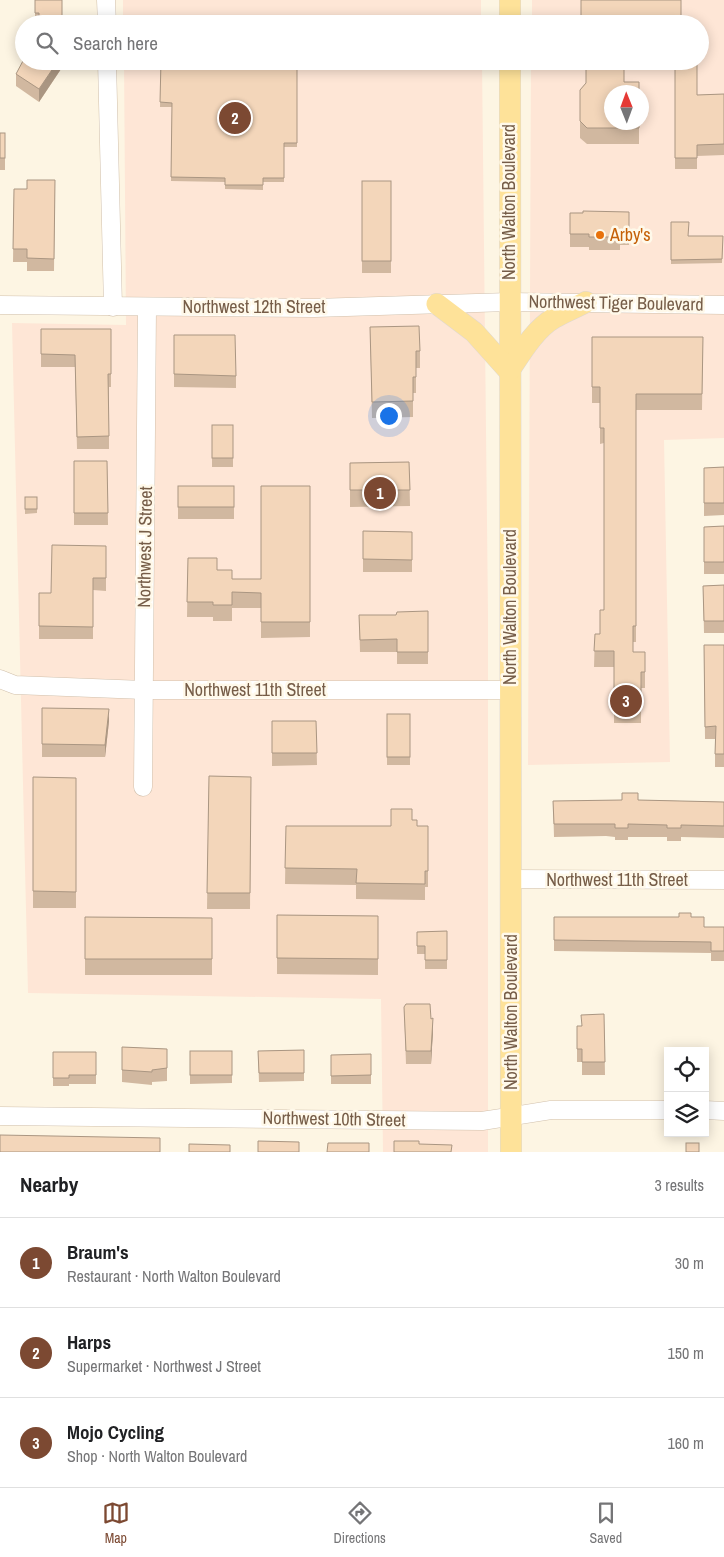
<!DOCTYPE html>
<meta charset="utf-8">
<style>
body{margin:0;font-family:"Archivo Narrow",sans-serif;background:#f2f2f2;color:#202124}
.controls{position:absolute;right:15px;bottom:15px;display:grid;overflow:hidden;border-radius:0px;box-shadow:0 2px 12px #0003}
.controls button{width:45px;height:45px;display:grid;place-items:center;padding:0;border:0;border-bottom:1px solid #e0e0e0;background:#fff;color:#202124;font:25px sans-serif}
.compass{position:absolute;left:604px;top:85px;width:45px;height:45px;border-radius:50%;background:#fff;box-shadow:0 2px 12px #0003;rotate:359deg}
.you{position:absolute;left:388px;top:415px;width:18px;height:18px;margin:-12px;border:4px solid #fff;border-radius:50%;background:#1a73e8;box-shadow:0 0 0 8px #1a73e833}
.badge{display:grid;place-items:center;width:32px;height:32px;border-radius:50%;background:#7c4932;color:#fff;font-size:16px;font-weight:700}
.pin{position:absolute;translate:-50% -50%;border:2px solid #fff;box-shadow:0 1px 5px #0006}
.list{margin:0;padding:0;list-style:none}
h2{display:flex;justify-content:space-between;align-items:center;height:65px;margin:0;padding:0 20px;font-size:21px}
h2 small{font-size:16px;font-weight:400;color:#757577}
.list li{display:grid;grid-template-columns:32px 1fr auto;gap:15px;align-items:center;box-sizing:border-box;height:90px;padding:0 20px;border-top:1px solid #e0e0e0}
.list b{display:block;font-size:19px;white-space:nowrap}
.list p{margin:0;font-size:16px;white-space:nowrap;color:#757577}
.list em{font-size:16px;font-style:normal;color:#757577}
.icon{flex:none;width:28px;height:28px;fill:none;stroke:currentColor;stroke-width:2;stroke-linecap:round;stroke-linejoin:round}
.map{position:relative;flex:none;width:724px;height:1152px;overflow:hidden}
.search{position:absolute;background:#fff;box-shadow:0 2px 12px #0003;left:15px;right:15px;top:15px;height:55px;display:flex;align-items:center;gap:12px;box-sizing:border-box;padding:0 18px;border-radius:28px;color:#757577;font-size:19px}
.sheet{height:335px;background:#fff}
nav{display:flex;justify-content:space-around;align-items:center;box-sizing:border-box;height:70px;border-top:1px solid #e0e0e0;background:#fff;font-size:14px;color:#757577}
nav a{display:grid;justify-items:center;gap:2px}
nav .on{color:#7c4932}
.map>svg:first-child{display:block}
.commercial{fill:#fee6d6;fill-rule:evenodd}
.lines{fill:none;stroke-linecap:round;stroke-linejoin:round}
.minor-casing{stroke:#d1c0ac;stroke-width:19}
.major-casing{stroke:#ded8d3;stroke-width:22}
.minor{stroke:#fff;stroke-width:18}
.major{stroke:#fee299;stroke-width:21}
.wall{fill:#d1b8a0}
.shaded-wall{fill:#aa9682}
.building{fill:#f3d6ba;stroke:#aa9682}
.food-dot{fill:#e8710a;stroke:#fff9ea;stroke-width:2}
.labels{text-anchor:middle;stroke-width:5;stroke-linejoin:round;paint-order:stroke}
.street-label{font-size:18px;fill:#765d48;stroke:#fff9ea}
.food-label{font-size:18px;fill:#c56008;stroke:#fff9ea;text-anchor:start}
</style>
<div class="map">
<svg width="724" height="1152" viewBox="0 0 724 1152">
<rect width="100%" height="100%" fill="#fdf5e3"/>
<g class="commercial">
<rect x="123" y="0" width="358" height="24"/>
<path d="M532,0H724V438L664,440L670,762L528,765L531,61H700V24H532ZM612,92H642V122H612Z"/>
<polygon points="124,61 482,61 488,614 488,1152 383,1152 381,999 28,993 12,323 126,325"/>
</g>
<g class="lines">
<defs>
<g id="minor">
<polyline points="106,0 107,24"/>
<polyline points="107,61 113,307"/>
<polyline points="0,305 314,308 509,302 724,305"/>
<polyline points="0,679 15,685 144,690 510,690"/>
<polyline points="143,787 147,308"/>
<polyline points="511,879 724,880"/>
<polyline points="705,1110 724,1111"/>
<polyline points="0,1116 482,1121 551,1110 668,1110"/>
</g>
<g id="major">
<polyline points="510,0 510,24"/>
<polyline points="510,61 511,1152"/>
<path d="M437,304L474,332L509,371C521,353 535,329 554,318C564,312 575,308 586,302"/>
</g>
</defs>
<use href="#minor" class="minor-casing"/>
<use href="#major" class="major-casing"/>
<use href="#minor" class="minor"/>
<use href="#major" class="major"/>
</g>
<g class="wall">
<rect x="35" y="0" width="27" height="24"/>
<polygon points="63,61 63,66 39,102 16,86 16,74"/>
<polygon points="161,61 297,61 297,147 284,147 284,182 263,182 263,190 225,189 225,182 171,181 172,107 160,107"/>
<polygon points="675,61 697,95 724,94 724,155 697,156 697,169 675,169"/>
<polygon points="624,82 639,122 639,144 587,144 580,138 580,90 586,83"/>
<rect x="0" y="133" width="5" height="37"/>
<polygon points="55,180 54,271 27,271 27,262 13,262 14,189 27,189"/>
<rect x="362" y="181" width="29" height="92"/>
<polygon points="629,212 629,245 620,245 620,250 589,250 589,247 570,247 570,213"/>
<polygon points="671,222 688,236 723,236 722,263 671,264"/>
<polygon points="370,327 420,351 420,368 416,368 416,393 413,393 413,417 372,418"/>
<polygon points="41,329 111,329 111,387 109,387 109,449 77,449 75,367 41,367"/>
<polygon points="174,335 236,376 236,388 174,387"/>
<polygon points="592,337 703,337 702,410 636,410 636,642 633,642 633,652 645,652 645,688 641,688 641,723 614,723 614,667 594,667 595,634 600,634 604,610 604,443 600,444 600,403 592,403"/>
<rect x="212" y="425" width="21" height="42"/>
<polygon points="74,461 107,461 108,525 74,525"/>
<polygon points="409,462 410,506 350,507 350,463"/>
<polygon points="724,467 724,515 704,516 704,468"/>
<rect x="178" y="486" width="56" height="33"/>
<polygon points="310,486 310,637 261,638 261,608 232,608 232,621 213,621 213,617 187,617 188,558 232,579 261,579"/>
<polygon points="25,497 37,497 37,513 25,514"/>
<polygon points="724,526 724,574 704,574 704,527"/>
<polygon points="363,531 412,532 412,572 363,572"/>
<polygon points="106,546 106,591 93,590 93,639 39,639 39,593 51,593"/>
<polygon points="724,585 724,633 704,633 703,586"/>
<polygon points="428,611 428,664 397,664 397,652 360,652 359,615 396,615"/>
<polygon points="704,645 724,645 724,767 715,767 715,739 705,739"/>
<polygon points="42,708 109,721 105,757 42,757"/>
<rect x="387" y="714" width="23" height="51"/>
<polygon points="272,721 316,721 317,765 272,766"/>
<polygon points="209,776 251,777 250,909 207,909"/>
<polygon points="33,777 76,778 76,908 33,908"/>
<polygon points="638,800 724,802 724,838 681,837 681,841 667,841 667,837 628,837 628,840 615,840 615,837 606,836 554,837 553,801"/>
<polygon points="412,820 417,826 428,826 428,887 425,887 425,900 356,899 356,885 285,884 286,826 391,826"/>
<polygon points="277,915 378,916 378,975 277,974"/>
<polygon points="85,917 212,918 212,975 85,975"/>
<polygon points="554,917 691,917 704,927 724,927 724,961 711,961 711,953 554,951"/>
<polygon points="447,931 447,969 425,969 425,954 417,954 417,932"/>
<polygon points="404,1007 431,1019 433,1031 431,1064 406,1064"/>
<polygon points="604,1014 605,1075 582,1075 582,1062 577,1062 577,1026 581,1026"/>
<polygon points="122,1047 167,1049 167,1081 152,1082 152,1085 122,1082"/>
<polygon points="304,1050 304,1081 259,1082 258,1051"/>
<polygon points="190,1051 232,1051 232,1083 190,1084"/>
<polygon points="53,1052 96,1052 96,1084 69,1084 69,1086 53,1086"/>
<polygon points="371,1054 371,1084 331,1084 331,1055"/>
</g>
<g class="shaded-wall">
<polygon points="58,61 63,61 63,66 39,102 39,89"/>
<polygon points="109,709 109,721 105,757 105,745"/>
<polygon points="433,1018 433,1031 431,1064 431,1051"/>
</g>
<g class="building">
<polygon points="35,0 62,0 62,20 39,21 39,13 35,13"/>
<rect x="581" y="0" width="100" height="24"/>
<polygon points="24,59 24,61 58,61 39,89 16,74"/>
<polygon points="161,61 297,61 297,143 284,143 284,178 263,178 263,185 225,185 225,178 171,177 172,103 160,102"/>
<polygon points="675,61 697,61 697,95 724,94 724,144 697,145 697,158 675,158"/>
<polygon points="586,62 624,62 624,82 639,82 639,92 612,92 612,122 639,122 639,128 587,128 580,121 580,90 586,83"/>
<rect x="0" y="133" width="5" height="25"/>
<polygon points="27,180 55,180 54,259 27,258 27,249 13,249 14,189 27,189"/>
<rect x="362" y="181" width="29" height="80"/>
<polygon points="583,211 629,212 629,232 620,232 620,237 589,237 589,234 570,234 570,213 583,213"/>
<polygon points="671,222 689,222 688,236 723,236 722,259 671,260"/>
<polygon points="419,326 420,351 416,351 416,377 413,377 413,401 372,402 370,327"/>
<polygon points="41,329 111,329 111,374 108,374 109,436 77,437 75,355 41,354"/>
<polygon points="174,335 235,335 236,376 174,374"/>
<polygon points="592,337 703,337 702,394 636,394 636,626 633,626 633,652 645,652 645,672 641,672 641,708 614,708 614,651 594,651 595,634 600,634 600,610 604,610 604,428 600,428 600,387 592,387"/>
<rect x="212" y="425" width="21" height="33"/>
<polygon points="74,461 107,461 108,513 74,513"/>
<polygon points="409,462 410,490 350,490 350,463"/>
<polygon points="724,467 724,503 704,503 704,468"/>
<rect x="178" y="486" width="56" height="21"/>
<polygon points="261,486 310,486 310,622 261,622 261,593 232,592 232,605 213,605 213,602 187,602 188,558 217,558 217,570 232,570 232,579 261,579"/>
<rect x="25" y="497" width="12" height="12"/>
<polygon points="724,526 724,562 704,562 704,527"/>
<polygon points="363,531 412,532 412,560 363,559"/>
<polygon points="52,545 106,546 106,578 93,578 93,627 39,626 39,593 51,593"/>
<polygon points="724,585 724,621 704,621 703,586"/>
<polygon points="428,611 428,652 397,652 397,639 360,640 359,615 396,615 397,612"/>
<polygon points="704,645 724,645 724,754 715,754 716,726 705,727"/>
<polygon points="42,708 109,709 105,745 42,744"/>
<rect x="387" y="714" width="23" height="43"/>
<polygon points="272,721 316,721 317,753 272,753"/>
<polygon points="209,776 251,777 250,893 207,893"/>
<polygon points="33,777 76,778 76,892 33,891"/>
<polygon points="622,793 638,793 638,800 724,802 724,826 681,825 681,828 667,828 667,825 628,824 628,828 615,828 615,824 554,824 553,801 622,800"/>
<polygon points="391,809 412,809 412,820 417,820 417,826 428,826 428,871 425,871 425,884 356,883 357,869 285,868 286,826 391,826"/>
<polygon points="679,913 691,913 691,917 704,917 704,927 724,927 724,951 711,951 711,942 554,940 554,917 679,917"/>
<polygon points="277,915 378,916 378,959 277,958"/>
<polygon points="85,917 212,918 212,959 85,959"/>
<polygon points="447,931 447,960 425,960 425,946 417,946 417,932"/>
<polygon points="406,1004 430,1004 431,1019 433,1018 431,1051 406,1051 404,1007"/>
<polygon points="604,1014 605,1062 582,1062 582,1049 577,1049 577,1026 582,1026 581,1015"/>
<polygon points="122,1047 167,1049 167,1068 152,1070 152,1072 122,1070"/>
<polygon points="304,1050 304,1073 259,1073 258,1051"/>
<rect x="190" y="1051" width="42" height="24"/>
<polygon points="53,1052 96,1052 96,1075 69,1075 69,1078 53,1078"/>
<polygon points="371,1054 371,1075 331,1076 331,1055"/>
<polygon points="0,1135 160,1138 160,1152 0,1152"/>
<polygon points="258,1141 299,1142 299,1152 258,1152"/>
<polygon points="394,1141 419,1141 419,1144 452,1145 451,1152 394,1152"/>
<polygon points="328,1143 369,1143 369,1152 327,1152"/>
<rect x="686" y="1143" width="13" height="9"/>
<polygon points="189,1144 230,1145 230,1152 189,1152"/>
</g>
<circle class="food-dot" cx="600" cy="235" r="5"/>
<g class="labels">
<g class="street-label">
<text transform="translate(509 202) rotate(-90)" y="6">North Walton Boulevard</text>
<text transform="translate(616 303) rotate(1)" y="6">Northwest Tiger Boulevard</text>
<text x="254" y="313">Northwest 12th Street</text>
<text transform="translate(145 547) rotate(-89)" y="6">Northwest J Street</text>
<text transform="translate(510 607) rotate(-90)" y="6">North Walton Boulevard</text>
<text x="255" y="696">Northwest 11th Street</text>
<text x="617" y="886">Northwest 11th Street</text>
<text transform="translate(511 1012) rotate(-90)" y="6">North Walton Boulevard</text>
<text transform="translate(334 1119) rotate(1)" y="6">Northwest 10th Street</text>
</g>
<g class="food-label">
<text x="610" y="241">Arby's</text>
</g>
</g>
</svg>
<div class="controls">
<button><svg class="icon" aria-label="locate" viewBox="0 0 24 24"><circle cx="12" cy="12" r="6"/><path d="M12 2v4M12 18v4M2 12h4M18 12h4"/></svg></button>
<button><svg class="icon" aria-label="layers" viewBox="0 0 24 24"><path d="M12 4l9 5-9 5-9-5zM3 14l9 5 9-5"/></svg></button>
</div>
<svg class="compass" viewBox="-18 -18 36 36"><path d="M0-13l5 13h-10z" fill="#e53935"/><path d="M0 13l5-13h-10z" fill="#757577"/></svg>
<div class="you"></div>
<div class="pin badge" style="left:380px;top:493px">1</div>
<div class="pin badge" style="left:235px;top:118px">2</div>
<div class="pin badge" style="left:626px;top:701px">3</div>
<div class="search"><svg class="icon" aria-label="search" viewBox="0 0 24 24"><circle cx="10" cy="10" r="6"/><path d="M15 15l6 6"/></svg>Search here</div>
</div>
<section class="sheet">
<h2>Nearby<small>3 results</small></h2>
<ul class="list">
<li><span class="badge">1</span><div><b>Braum's</b><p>Restaurant · North Walton Boulevard</p></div><em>30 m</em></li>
<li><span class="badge">2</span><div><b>Harps</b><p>Supermarket · Northwest J Street</p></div><em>150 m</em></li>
<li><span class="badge">3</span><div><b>Mojo Cycling</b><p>Shop · North Walton Boulevard</p></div><em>160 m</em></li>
</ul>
</section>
<nav>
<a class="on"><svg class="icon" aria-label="map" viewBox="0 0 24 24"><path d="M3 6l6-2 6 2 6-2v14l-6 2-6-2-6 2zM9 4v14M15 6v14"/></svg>Map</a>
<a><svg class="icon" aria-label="directions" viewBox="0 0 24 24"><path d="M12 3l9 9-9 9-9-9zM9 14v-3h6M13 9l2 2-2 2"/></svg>Directions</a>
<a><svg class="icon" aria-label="saved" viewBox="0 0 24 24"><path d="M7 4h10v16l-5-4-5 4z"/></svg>Saved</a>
</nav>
